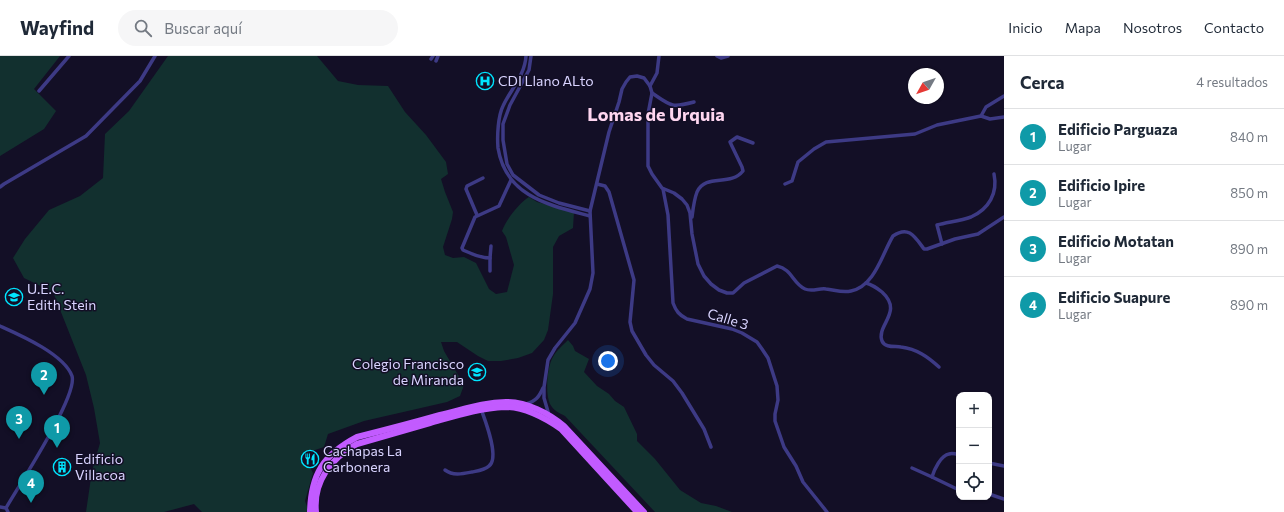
<!DOCTYPE html>
<html lang="es">
<meta charset="utf-8">
<style>
body{margin:0;font-family:Commissioner,sans-serif;background:#f6f6f7;color:#1f2937}
.controls{position:absolute;right:12px;bottom:12px;display:grid;overflow:hidden;border-radius:8px;box-shadow:0 1px 3px #0004}
.controls button{width:36px;height:36px;display:grid;place-items:center;padding:0;border:0;border-bottom:1px solid #e0e1e3;background:#fff;color:#1f2937;font:20px sans-serif}
.compass{position:absolute;left:908px;top:12px;width:36px;height:36px;border-radius:50%;background:#fff;box-shadow:0 1px 3px #0004;rotate:230deg}
.you{position:absolute;left:608px;top:305px;width:14px;height:14px;margin:-10px;border:3px solid #fff;border-radius:50%;background:#1a73e8;box-shadow:0 0 0 6px #1a73e833}
.badge{display:grid;place-items:center;width:26px;height:26px;border-radius:50%;background:#117e91;color:#fff;font-size:13px;font-weight:700}
.pin{position:absolute;translate:-50% -33px;filter:drop-shadow(0 1px 2px #0008)}
.pin::after{content:'';position:absolute;top:21px;width:14px;height:12px;background:inherit;clip-path:polygon(0 0,100% 0,50% 100%)}
.list{margin:0;padding:0;list-style:none}
h2{display:flex;justify-content:space-between;align-items:center;height:52px;margin:0;padding:0 16px;font-size:17px}
h2 small{font-size:13px;font-weight:400;color:#747a83}
.list li{display:grid;grid-template-columns:26px 1fr auto;gap:12px;align-items:center;box-sizing:border-box;height:56px;padding:0 16px;border-top:1px solid #e0e1e3}
.list b{display:block;font-size:15px;white-space:nowrap}
.list p{margin:0;font-size:13px;white-space:nowrap;color:#747a83}
.list em{font-size:13px;font-style:normal;color:#747a83}
.icon{flex:none;width:22px;height:22px;fill:none;stroke:currentColor;stroke-width:2;stroke-linecap:round;stroke-linejoin:round}
.map{position:relative;flex:none;width:1004px;height:456px;overflow:hidden}
header{display:flex;align-items:center;gap:24px;box-sizing:border-box;height:56px;padding:0 20px;background:#fff;border-bottom:1px solid #e0e1e3}
header strong{font-size:19px}
nav{display:flex;gap:22px;margin-inline-start:auto;font-size:14px}
.search{width:280px;height:36px;background:#f6f6f7;display:flex;align-items:center;gap:10px;box-sizing:border-box;padding:0 14px;border-radius:22px;color:#747a83;font-size:15px}
main{display:flex}
aside{flex:1;background:#fff}
.map>svg:first-child{display:block}
.green{fill:#12302f}
.lines{fill:none;stroke-linecap:round;stroke-linejoin:round}
.street{stroke:#3d3a85;stroke-width:3.5}
.primary{stroke:#c25bff;stroke-width:6}
.labels{text-anchor:middle;stroke-width:3;stroke-linejoin:round;paint-order:stroke}
.poi-label{font-size:14px;fill:#d9d4ff;stroke:#130f26;text-anchor:start}
.street-label{font-size:14px;fill:#d9d4ff;stroke:#130f26}
.district-label{font-size:18px;font-weight:bold;fill:#ffd6f0;stroke:#130f26}
</style>
<header>
<strong>Wayfind</strong>
<div class="search"><svg class="icon" aria-label="search" viewBox="0 0 24 24"><circle cx="10" cy="10" r="6"/><path d="M15 15l6 6"/></svg>Buscar aquí</div>
<nav><a>Inicio</a><a>Mapa</a><a>Nosotros</a><a>Contacto</a></nav>
</header>
<main>
<div class="map">
<svg width="1004" height="456" viewBox="0 0 1004 456">
<rect width="100%" height="100%" fill="#130f26"/>
<g class="green">
<polygon points="0,0 60,0 34,33 56,55 44,73 0,100"/>
<path d="M168,0H317L338,25L358,29L388,30L405,56L426,79L446,106L448,118L441,123L445,136L453,156L452,163L443,191L445,199L453,202L464,201L476,207L489,233L496,238L507,236L514,209L506,181L502,175C506,164 519,147 529,141L537,146L574,156L573,172L559,180L553,191V238L548,274L544,284L532,297L518,302L501,305H488L478,300L457,286H441L444,295L464,329L460,340L447,346L364,365L328,378L324,391L303,398L313,417L305,445L309,456H202L194,448L164,456H86L92,415L100,387L94,352L86,319L53,236L24,222L13,202L25,183L49,154L80,140L103,122L105,78L129,55Z"/>
<path d="M568,284L573,290L575,295L589,303L584,316L597,330L609,338L615,345L624,351L637,378V385L655,403L680,434L701,447L716,450L732,456H655L565,360C559,357 553,354 550,348C545,337 547,311 553,301C556,295 563,289 568,284Z"/>
</g>
<g class="lines">
<g class="street">
<path d="M526,0C525,19 511,33 503,50C498,60 497,80 498,92C506,141 549,149 590,160"/>
<polyline points="531,0 529,14 510,49 503,68 503,84 507,108 513,119 539,139 559,147 590,155"/>
<polyline points="717,0 721,2 728,0"/>
<polyline points="431,3 433,0"/>
<polyline points="436,5 438,0"/>
<polyline points="650,30 657,17 659,0"/>
<polyline points="39,35 69,0"/>
<path d="M652,37C671,50 671,52 694,46"/>
<polyline points="981,60 986,51 1004,40"/>
<polyline points="597,128 605,130 609,136 634,224 630,266 632,275 646,299 654,309 673,325 682,337 704,373 711,391"/>
<polyline points="785,128 792,125 798,106 814,93 826,86 915,78 937,69 981,60 990,63 1004,61"/>
<polyline points="0,131 4,128 86,80 140,25 155,0"/>
<path d="M663,133L668,159L673,247C676,255 679,259 687,263L732,273L742,277L757,286L762,293L768,302L777,330L778,344L775,358V365L784,391L796,410L803,426L827,456"/>
<polyline points="477,159 466,133 467,130 483,122"/>
<path d="M692,161C693,153 694,144 697,136C706,117 730,131 743,115L742,111L730,86L737,81L753,87"/>
<path d="M942,188L937,169C948,166 960,165 971,161C989,153 998,137 994,118"/>
<polyline points="490,202 491,190"/>
<path d="M490,215V202C480,202 472,198 463,194L462,192L475,161L499,150L511,124"/>
<path d="M866,227C873,229 877,232 882,236C904,256 876,269 882,285C885,292 895,290 901,291C917,293 928,301 939,311"/>
<path d="M0,270C20,279 64,298 72,320C78,340 18,431 6,452"/>
<path d="M526,348C536,345 539,341 543,332"/>
<path d="M549,359L544,342V331L548,304L555,292L575,267L590,233L593,217L590,155L609,76L619,46L622,33L626,26L630,21L637,20L644,22L650,30L652,37L648,58V110L652,118L662,132L674,137L682,143L687,149L690,157L692,178L698,208L704,220L711,228L719,234L727,237H733L744,227L777,210C792,213 793,228 805,233C812,236 819,232 826,233C835,234 842,237 851,235C875,230 882,198 893,180C909,169 915,181 924,193H927L955,183L978,178L1004,161"/>
<path d="M959,399C956,398 952,397 949,398C941,399 934,414 932,421L959,434"/>
<polyline points="989,407 1004,410"/>
<polyline points="912,412 932,421"/>
<path d="M445,414C453,420 462,418 472,416C477,415 485,414 489,410C500,402 485,364 481,353"/>
<polyline points="989,438 1004,443"/>
<polyline points="0,451 6,452 8,456"/>
</g>
<g class="primary">
<path d="M310,456C311,418 323,399 357,381C385,374 412,367 440,359C462,354 483,346 506,346C527,346 549,357 564,370L644,456"/>
<path d="M316,456C313,426 331,402 357,388C381,381 406,374 430,367C455,360 479,352 505,351C526,351 545,362 561,373L637,456"/>
</g>
</g>
<defs>
<symbol id="hospital-ring" viewBox="-11 -11 22 22"><circle r="9.5" fill="#130f26" stroke="#00e5ff" stroke-width="1.5"/><path d="M-5-5h3v3.5h4V-5h3V5h-3V1.5h-4V5h-3Z" fill="#00e5ff"/></symbol>
<symbol id="school-ring" viewBox="-11 -11 22 22"><circle r="9.5" fill="#130f26" stroke="#00e5ff" stroke-width="1.5"/><path d="M0-5L7-2L0 1L-7-2ZM-4 1L0 2.5L4 1V4Q0 6-4 4Z" fill="#00e5ff"/></symbol>
<symbol id="restaurant-ring" viewBox="-11 -11 22 22"><circle r="9.5" fill="#130f26" stroke="#00e5ff" stroke-width="1.5"/><path d="M-5-6h1v4h1v-4h1v4h1v-4h1v5L-1.5 .5V6h-2V.5L-5-1ZM5-6V6H3V1.5H1.5Q1.5-4 5-6Z" fill="#00e5ff"/></symbol>
<symbol id="building-ring" viewBox="-11 -11 22 22"><circle r="9.5" fill="#130f26" stroke="#00e5ff" stroke-width="1.5"/><path d="M-4-6H4V6H1V3H-1V6H-4ZM-2.5-4.3h1.7v1.8h-1.7ZM.8-4.3h1.7v1.8H.8ZM-2.5-1h1.7V.8h-1.7ZM.8-1h1.7V.8H.8Z" fill="#00e5ff"/></symbol>
</defs>
<g fill-rule="evenodd">
<use href="#hospital-ring" x="475" y="15" width="20" height="20"/>
<use href="#school-ring" x="4" y="231" width="20" height="20"/>
<use href="#school-ring" x="467" y="306" width="20" height="20"/>
<use href="#restaurant-ring" x="300" y="393" width="20" height="20"/>
<use href="#building-ring" x="52" y="401" width="20" height="20"/>
</g>
<g class="labels">
<g class="poi-label">
<text x="498" y="30">CDI Llano ALto</text>
<text x="27" y="238">U.E.C.<tspan x="27" dy="16">Edith Stein</tspan></text>
<text x="464" y="313" text-anchor="end">Colegio Francisco<tspan x="464" dy="16">de Miranda</tspan></text>
<text x="323" y="400">Cachapas La<tspan x="323" dy="16">Carbonera</tspan></text>
<text x="75" y="408">Edificio<tspan x="75" dy="16">Villacoa</tspan></text>
</g>
<g class="street-label">
<text transform="translate(728 263) rotate(17)" y="5">Calle 3</text>
</g>
<g class="district-label">
<text x="656" y="65">Lomas de Urquia</text>
</g>
</g>
</svg>
<div class="controls">
<button>+</button>
<button>−</button>
<button><svg class="icon" aria-label="locate" viewBox="0 0 24 24"><circle cx="12" cy="12" r="6"/><path d="M12 2v4M12 18v4M2 12h4M18 12h4"/></svg></button>
</div>
<svg class="compass" viewBox="-18 -18 36 36"><path d="M0-13l5 13h-10z" fill="#e53935"/><path d="M0 13l5-13h-10z" fill="#747a83"/></svg>
<div class="you"></div>
<div class="pin badge" style="left:57px;top:392px;background:#0f9aa8">1</div>
<div class="pin badge" style="left:44px;top:339px;background:#0f9aa8">2</div>
<div class="pin badge" style="left:19px;top:383px;background:#0f9aa8">3</div>
<div class="pin badge" style="left:31px;top:447px;background:#0f9aa8">4</div>
</div>
<aside>
<h2>Cerca<small>4 resultados</small></h2>
<ul class="list">
<li><span class="badge" style="background:#0f9aa8">1</span><div><b>Edificio Parguaza</b><p>Lugar</p></div><em>840 m</em></li>
<li><span class="badge" style="background:#0f9aa8">2</span><div><b>Edificio Ipire</b><p>Lugar</p></div><em>850 m</em></li>
<li><span class="badge" style="background:#0f9aa8">3</span><div><b>Edificio Motatan</b><p>Lugar</p></div><em>890 m</em></li>
<li><span class="badge" style="background:#0f9aa8">4</span><div><b>Edificio Suapure</b><p>Lugar</p></div><em>890 m</em></li>
</ul>
</aside>
</main>
